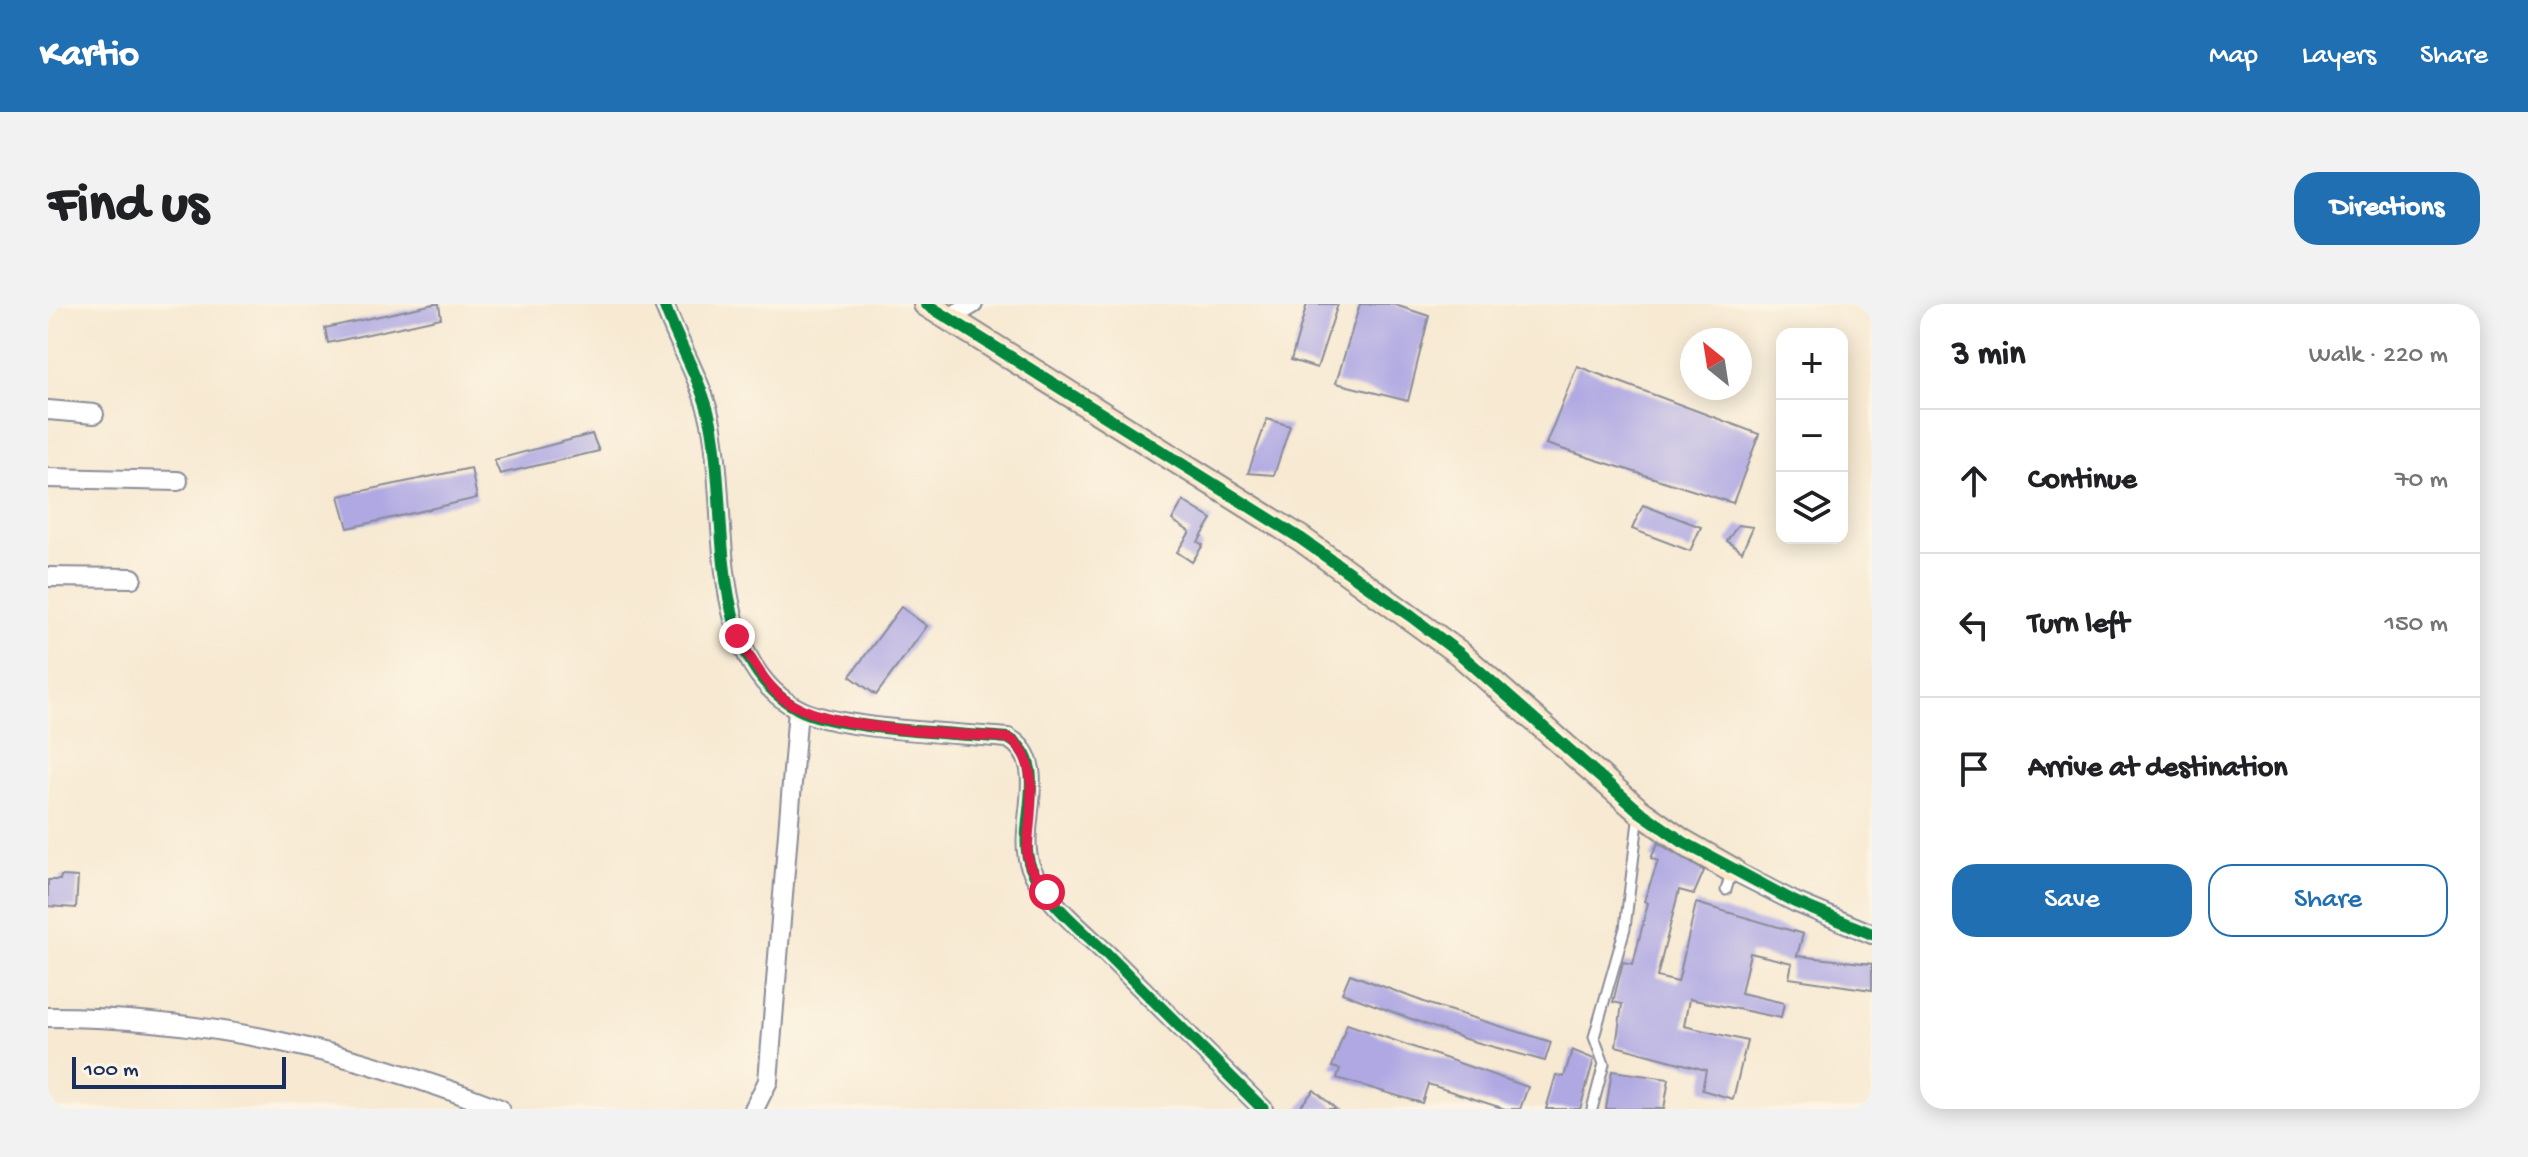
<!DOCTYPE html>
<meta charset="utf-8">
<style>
body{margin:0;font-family:"Gochi Hand",sans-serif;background:#f2f2f2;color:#202124}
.controls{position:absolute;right:24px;top:24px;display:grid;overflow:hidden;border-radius:16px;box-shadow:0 4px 20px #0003}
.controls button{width:72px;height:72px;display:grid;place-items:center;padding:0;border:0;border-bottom:2px solid #e0e0e0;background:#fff;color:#202124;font:40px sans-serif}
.compass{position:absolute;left:1632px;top:24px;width:72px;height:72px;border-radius:50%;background:#fff;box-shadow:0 4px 20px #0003;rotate:330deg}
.scale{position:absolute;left:24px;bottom:20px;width:214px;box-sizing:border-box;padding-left:8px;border:4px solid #1b2f5e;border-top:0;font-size:22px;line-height:28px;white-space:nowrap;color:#1b2f5e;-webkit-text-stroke:6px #fcf5e5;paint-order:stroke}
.stop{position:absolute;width:24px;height:24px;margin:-18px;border:6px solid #e11d48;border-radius:50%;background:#fff}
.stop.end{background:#e11d48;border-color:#fff;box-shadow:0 2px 8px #0008}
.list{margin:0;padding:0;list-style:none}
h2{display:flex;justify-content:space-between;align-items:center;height:104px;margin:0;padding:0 32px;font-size:34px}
h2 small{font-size:26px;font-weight:400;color:#757577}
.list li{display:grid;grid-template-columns:52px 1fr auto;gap:24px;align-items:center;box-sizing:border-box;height:144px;padding:0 32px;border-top:2px solid #e0e0e0}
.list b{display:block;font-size:30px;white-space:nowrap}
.list em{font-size:26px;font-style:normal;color:#757577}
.actions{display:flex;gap:16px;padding:24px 32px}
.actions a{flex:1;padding:18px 0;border:2px solid #1f6fb2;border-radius:24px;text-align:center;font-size:28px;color:#1f6fb2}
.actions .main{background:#1f6fb2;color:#fff}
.icon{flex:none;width:44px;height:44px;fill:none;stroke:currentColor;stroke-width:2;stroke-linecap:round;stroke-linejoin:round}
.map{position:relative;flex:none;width:1824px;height:805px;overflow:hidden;border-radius:24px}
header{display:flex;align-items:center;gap:48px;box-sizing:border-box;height:112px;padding:0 40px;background:#1f6fb2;color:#fff}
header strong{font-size:38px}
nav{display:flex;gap:44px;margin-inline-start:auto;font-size:28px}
.intro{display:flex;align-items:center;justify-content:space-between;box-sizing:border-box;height:192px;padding:0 48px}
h1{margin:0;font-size:56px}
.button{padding:20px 36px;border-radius:24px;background:#1f6fb2;color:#fff;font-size:28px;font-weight:700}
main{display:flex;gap:48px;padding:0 48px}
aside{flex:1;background:#fff;border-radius:24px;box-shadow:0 4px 20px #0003}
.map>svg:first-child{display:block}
.building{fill:#afa8e3}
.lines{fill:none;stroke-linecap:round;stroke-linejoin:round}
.lane-casing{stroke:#898c98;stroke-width:13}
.street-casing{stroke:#898c98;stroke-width:22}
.secondary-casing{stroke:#898c98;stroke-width:28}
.lane{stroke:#fff;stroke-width:9}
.street{stroke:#fff;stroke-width:18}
.secondary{stroke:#fce6c4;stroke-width:24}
.cycleway-casing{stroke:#fcf5e5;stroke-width:17}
.cycleway{stroke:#00873e;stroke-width:12}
.route{stroke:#e11d48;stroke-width:10}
</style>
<header>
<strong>Kartio</strong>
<nav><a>Map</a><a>Layers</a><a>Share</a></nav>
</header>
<div class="intro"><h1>Find us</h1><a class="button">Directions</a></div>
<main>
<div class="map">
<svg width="1824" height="805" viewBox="0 0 1824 805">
<rect width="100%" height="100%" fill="#fcf5e5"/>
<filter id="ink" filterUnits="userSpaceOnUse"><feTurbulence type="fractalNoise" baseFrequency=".0125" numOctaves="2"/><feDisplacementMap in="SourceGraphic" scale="16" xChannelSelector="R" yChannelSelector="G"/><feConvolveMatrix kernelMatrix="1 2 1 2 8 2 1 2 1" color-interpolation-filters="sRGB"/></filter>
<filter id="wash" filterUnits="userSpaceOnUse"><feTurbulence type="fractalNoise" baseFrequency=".006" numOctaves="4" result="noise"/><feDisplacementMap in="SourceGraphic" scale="32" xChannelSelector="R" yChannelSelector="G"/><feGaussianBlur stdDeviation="1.8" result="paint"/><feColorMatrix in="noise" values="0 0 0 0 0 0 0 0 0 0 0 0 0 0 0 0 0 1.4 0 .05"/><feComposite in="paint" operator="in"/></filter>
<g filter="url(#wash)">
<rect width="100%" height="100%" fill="#f7e9d2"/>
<g id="blocks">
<g class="building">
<polygon points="386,0 391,0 393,14 280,39 277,24"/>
<polygon points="1259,0 1290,0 1269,64 1243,56"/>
<polygon points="1312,0 1344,0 1381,12 1360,97 1288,79"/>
<polygon points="1529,62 1711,130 1685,199 1498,140"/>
<polygon points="1219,115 1242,122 1226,171 1200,169"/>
<polygon points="544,130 551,147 452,170 446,156"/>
<polygon points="423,164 429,194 300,224 291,192"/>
<polygon points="1135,197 1164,215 1150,238 1155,241 1144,258 1129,248 1142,228 1124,216"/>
<polygon points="1595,201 1653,223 1642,247 1584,225"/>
<polygon points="1690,221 1705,223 1694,248 1679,237"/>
<polygon points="853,303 879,322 828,391 802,372"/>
<polygon points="1610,539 1656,567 1646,590 1631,586 1609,673 1630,678 1648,599 1755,630 1749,652 1824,660 1824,686 1741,674 1744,659 1702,649 1693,689 1736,699 1733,714 1641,695 1636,722 1699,737 1685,795 1654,786 1658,766 1568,742 1574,700 1565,698 1575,658 1585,660 1600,599 1596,597 1610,557 1603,554"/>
<polygon points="13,572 30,573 28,604 0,602 0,576 12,576"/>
<polygon points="1302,670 1384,701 1503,738 1497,757 1417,735 1294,689"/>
<polygon points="1299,720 1480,783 1472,805 1457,805 1380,780 1374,799 1289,774 1292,765 1284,763"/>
<polygon points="1524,746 1546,755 1532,805 1498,805 1508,771 1516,773"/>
<polygon points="1564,767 1621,775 1616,805 1558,805"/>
<polygon points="1266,786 1288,805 1250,805"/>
</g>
</g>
</g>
<g filter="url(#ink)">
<use href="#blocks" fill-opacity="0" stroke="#898c98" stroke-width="2"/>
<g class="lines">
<defs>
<g id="lane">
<polyline points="1678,586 1684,566"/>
<polyline points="1544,805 1556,760 1546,733 1577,624 1591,509"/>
</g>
<g id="street">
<path d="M616,0C630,40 654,77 663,119C681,205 656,355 750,405C789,426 910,429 960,434C1006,459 966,525 983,564C997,597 1034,626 1059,650C1111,702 1163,753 1215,805"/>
<polyline points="901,14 925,0"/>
<polyline points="0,106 46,110"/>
<polyline points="0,174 130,177"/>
<polyline points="0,273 84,274"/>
<polyline points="1684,566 1747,598 1824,630"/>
<path d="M0,713C160,713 303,747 452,805"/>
<polyline points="706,805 720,777 750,405"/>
</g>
<polyline id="secondary" points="878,0 1252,234 1411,349 1591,507 1635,538 1684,566"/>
</defs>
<use href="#lane" class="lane-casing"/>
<use href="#street" class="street-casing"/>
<use href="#secondary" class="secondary-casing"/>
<use href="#lane" class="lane"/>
<use href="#street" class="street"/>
<use href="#secondary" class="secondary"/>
<defs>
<g id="cycleway">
<path d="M616,0C630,40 654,77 663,119C681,205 656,355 750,405C789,426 910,429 960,434C1006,459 966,525 983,564C997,597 1034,626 1059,650C1111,702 1163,753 1215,805"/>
<polyline points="878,0 1252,234 1364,313 1411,349 1591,507 1635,538 1747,598 1824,630"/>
</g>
</defs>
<use href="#cycleway" class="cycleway-casing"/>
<use href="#cycleway" class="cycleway"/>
</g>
</g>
<g class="lines" filter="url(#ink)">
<path class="route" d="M689,332C702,352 714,376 732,392C773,428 903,428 960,434C995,453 981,515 979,549L982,562L999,588"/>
</g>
</svg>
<div class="controls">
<button>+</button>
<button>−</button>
<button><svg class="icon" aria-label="layers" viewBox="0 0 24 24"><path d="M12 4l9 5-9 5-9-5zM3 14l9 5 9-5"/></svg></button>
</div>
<svg class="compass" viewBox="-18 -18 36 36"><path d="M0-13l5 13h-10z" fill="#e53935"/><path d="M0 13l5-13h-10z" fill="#757577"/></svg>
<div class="scale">100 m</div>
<div class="stop" style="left:999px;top:588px"></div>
<div class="stop end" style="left:689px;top:332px"></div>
</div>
<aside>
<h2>3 min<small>Walk · 220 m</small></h2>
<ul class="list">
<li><svg class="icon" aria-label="ahead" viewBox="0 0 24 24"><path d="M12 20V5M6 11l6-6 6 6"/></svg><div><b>Continue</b></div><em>70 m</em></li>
<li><svg class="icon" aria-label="left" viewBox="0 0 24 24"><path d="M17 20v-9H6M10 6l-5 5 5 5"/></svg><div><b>Turn left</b></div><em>150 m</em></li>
<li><svg class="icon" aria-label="arrive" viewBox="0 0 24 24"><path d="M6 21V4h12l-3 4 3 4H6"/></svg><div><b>Arrive at destination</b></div></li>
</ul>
<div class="actions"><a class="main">Save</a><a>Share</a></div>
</aside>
</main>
